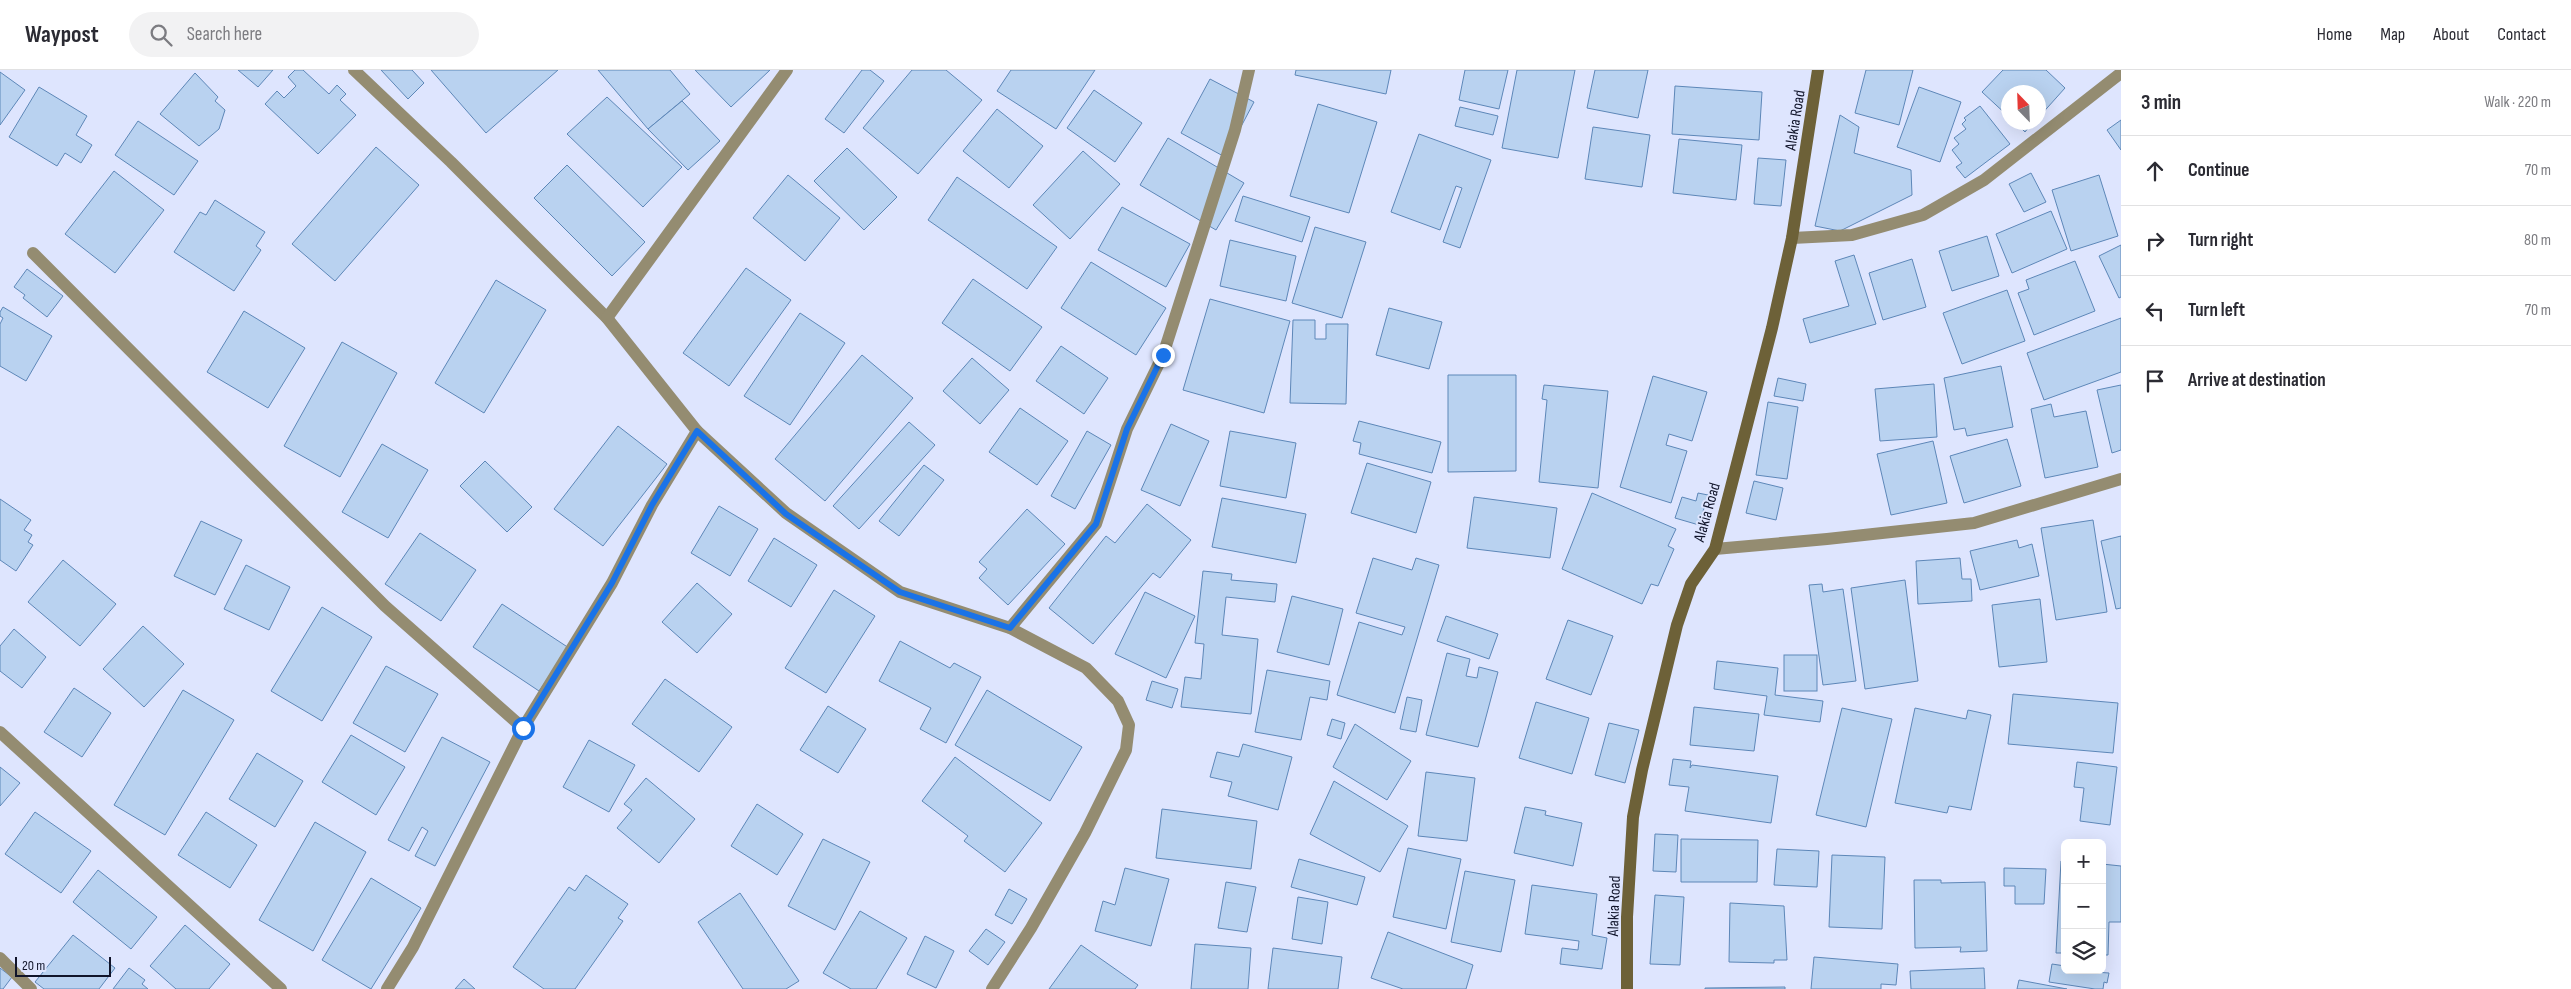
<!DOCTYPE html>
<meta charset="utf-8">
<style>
body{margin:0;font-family:"Sofia Sans Condensed",sans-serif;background:#f2f2f3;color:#2b2b33}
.controls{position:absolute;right:15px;bottom:15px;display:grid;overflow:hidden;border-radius:8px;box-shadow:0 5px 20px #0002}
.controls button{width:45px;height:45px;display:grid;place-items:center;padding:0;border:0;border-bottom:1px solid #e1e1e2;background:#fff;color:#2b2b33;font:25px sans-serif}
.compass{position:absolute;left:2001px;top:15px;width:45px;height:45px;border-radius:50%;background:#fff;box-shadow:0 5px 20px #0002;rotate:337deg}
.scale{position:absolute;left:15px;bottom:12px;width:96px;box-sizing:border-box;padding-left:5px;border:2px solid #10142a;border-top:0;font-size:14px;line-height:18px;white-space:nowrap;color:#10142a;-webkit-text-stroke:4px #dee5fe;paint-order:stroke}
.stop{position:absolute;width:15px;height:15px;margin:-11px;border:4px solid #1a73e8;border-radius:50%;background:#fff}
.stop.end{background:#1a73e8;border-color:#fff;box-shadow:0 1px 5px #0008}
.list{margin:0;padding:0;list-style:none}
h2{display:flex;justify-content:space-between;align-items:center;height:65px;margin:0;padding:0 20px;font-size:21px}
h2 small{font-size:16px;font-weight:400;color:#7c7c81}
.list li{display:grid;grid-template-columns:32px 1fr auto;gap:15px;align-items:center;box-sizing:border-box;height:70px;padding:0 20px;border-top:1px solid #e1e1e2}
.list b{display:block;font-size:19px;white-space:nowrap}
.list em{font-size:16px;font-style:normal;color:#7c7c81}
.icon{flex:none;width:28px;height:28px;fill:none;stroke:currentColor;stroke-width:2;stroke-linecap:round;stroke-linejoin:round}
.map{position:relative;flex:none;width:2121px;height:919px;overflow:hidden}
header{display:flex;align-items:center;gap:30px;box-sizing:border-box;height:70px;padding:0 25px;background:#fff;border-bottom:1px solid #e1e1e2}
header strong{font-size:24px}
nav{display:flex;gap:28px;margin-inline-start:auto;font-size:18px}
.search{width:350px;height:45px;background:#f2f2f3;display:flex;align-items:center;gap:12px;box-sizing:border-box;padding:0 18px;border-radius:28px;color:#7c7c81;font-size:19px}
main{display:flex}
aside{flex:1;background:#fff}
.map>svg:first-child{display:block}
.building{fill:#b9d2f0;stroke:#5d87b8}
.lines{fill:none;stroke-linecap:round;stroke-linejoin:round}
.street{stroke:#948c71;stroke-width:12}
.secondary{stroke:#6d6138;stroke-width:12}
.route{stroke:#1a73e8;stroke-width:6}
.labels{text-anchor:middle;stroke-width:4;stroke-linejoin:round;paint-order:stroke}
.street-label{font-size:16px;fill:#10142a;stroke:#dee5fe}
</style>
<header>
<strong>Waypost</strong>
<div class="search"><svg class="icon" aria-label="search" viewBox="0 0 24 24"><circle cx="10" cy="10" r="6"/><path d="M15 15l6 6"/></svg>Search here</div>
<nav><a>Home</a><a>Map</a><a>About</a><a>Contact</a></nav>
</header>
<main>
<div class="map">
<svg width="2121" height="919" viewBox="0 0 2121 919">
<rect width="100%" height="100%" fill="#dee5fe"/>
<g class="building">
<polygon points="238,0 273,0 258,17"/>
<polygon points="295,0 303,0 329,24 337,15 346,24 340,30 356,45 318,84 265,34 277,21 284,28 296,16 288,7"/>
<polygon points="381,0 412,0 424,13 408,29"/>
<polygon points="431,0 558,0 486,63"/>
<polygon points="598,0 670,0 690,24 648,59"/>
<polygon points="695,0 770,0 731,37"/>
<polygon points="862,0 870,0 884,11 844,63 825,49"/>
<polygon points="912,0 946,0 982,30 918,104 863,58"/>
<polygon points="1011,0 1095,0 1056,59 997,21"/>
<polygon points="1296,0 1391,0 1386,24 1295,5"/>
<polygon points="1465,0 1508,0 1499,39 1459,30"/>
<polygon points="1517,0 1575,0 1558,88 1502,78"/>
<polygon points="1595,0 1648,0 1638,48 1587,38"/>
<polygon points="1866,0 1913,0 1899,55 1855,43"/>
<polygon points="2003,0 2046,0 2065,18 2039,47 2039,22 2009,22 2009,47 1982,22"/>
<polygon points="0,2 25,20 0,55"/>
<polygon points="195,3 218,27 215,31 225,40 219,59 199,76 160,44"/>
<polygon points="1210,9 1254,32 1225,87 1181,63"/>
<polygon points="1675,16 1762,22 1759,70 1672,64"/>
<polygon points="39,17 87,46 76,65 92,75 81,93 65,83 57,96 9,67"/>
<polygon points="1919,17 1961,32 1940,92 1897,77"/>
<polygon points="1094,20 1142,53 1115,92 1067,58"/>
<polygon points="607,27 682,97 643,137 567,64"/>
<polygon points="682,31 720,71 688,100 648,59"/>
<polygon points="1318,34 1377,52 1349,143 1290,126"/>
<polygon points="1980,36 2010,74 1965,108 1956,97 1962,93 1952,80 1959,74 1954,68 1966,59 1962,54 1966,50 1964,48"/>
<polygon points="1460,37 1498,46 1493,65 1455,56"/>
<polygon points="997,39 1043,76 1009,118 963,81"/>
<polygon points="1840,45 1859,57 1854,83 1911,100 1912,125 1840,161 1815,156"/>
<polygon points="2121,50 2121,80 2107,60"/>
<polygon points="138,51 198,91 174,125 115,85"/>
<polygon points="2015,52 2033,52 2025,62"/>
<polygon points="1593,57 1650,65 1642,117 1585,109"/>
<polygon points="1419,64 1491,90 1460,178 1443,172 1462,118 1456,116 1440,160 1391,142"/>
<polygon points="1168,68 1244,113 1216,160 1140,115"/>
<polygon points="1679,69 1742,75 1736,130 1673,123"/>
<polygon points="376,77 419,115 335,211 292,174"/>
<polygon points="847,78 897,127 864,160 814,111"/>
<polygon points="1083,81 1120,114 1070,169 1033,135"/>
<polygon points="1758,88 1786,90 1781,136 1754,134"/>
<polygon points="567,95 645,172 612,206 534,128"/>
<polygon points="114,101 164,140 115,203 65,164"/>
<polygon points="2031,103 2046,132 2024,142 2009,114"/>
<polygon points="788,105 840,148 805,191 753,148"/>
<polygon points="2099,105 2118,166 2071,181 2052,120"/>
<polygon points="957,107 1057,177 1027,219 928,150"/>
<polygon points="1243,126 1310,147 1302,172 1235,151"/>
<polygon points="215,130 265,162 256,176 261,180 234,221 174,182 200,142 206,145"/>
<polygon points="1122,137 1190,174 1166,217 1098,180"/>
<polygon points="2051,141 2067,179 2012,203 1996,164"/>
<polygon points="1315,157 1366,172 1342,248 1292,233"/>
<polygon points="1987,166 1999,206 1952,221 1939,181"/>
<polygon points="1230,170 1296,186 1286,231 1220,216"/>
<polygon points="2121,175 2121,227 2119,228 2099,186"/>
<polygon points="1854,185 1876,254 1810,273 1803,249 1849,236 1835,191"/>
<polygon points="1912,189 1926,237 1883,250 1869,203"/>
<polygon points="2075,191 2095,241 2034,265 2018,223 2029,219 2026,210"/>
<polygon points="1091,192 1166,238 1136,285 1061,238"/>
<polygon points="746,198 791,230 729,316 683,283"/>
<polygon points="27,199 63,226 47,247 23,228 25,225 14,217"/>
<polygon points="973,209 1042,257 1010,301 942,253"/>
<polygon points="496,210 546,240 484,343 435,313"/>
<polygon points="2007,220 2025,271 1962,294 1943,243"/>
<polygon points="1210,229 1290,251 1264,343 1183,320"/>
<polygon points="3,237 52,266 26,311 0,296 0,254 3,248 0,246 0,242"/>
<polygon points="1389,238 1442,252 1429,299 1376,285"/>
<polygon points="244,241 305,278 268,338 207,302"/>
<polygon points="800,243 845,273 790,355 744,326"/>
<polygon points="2121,248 2121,302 2044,330 2027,283"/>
<polygon points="1293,250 1315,250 1315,269 1326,269 1326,254 1348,254 1346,334 1290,333"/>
<polygon points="342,272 397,303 340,407 284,376"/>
<polygon points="1061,276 1108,308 1084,344 1036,311"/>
<polygon points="862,285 913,328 825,431 775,389"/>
<polygon points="972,288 1009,320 980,354 943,321"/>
<polygon points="2001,296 2013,357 1967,366 1965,358 1954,360 1944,308"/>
<polygon points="1448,305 1516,305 1516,401 1448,402"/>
<polygon points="1653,306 1707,322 1692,371 1669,364 1666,375 1687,381 1671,433 1620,417"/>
<polygon points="1778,308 1806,314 1803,331 1774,326"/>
<polygon points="1934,314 1937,367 1880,371 1875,319"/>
<polygon points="1544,315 1608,321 1598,418 1539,412 1547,330 1542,329"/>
<polygon points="2121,315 2121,380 2112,383 2097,320"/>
<polygon points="1768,332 1798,337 1787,409 1756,405"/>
<polygon points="2051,334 2054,347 2086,341 2098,397 2045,408 2031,339"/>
<polygon points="1020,338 1068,371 1037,415 989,382"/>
<polygon points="1359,351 1441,372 1432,403 1359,384 1361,373 1353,371"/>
<polygon points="909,352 935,375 859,459 833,436"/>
<polygon points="1171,354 1209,371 1180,436 1141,420"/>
<polygon points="618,356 667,394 603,476 554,439"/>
<polygon points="1087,361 1111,375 1075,439 1051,426"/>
<polygon points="1230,361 1296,373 1286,428 1220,416"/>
<polygon points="2007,369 2021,416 1964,433 1950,386"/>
<polygon points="1933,371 1947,433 1891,445 1877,384"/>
<polygon points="382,374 428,400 388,468 342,442"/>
<polygon points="485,391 532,437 507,462 460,416"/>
<polygon points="1367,393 1431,412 1416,463 1351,443"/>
<polygon points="924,395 944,410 899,466 879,451"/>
<polygon points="1754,411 1783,418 1776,450 1746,443"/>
<polygon points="1592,423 1676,459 1668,476 1674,479 1658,516 1651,514 1642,534 1562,499"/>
<polygon points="1698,423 1708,425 1699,455 1675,448 1682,427 1696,431"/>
<polygon points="1474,427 1557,438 1550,488 1467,478"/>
<polygon points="1222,428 1306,444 1296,493 1212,477"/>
<polygon points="0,429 31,450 24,460 32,465 28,472 33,475 16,501 0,490"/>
<polygon points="1147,434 1191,470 1160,508 1153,503 1093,574 1049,538 1106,466 1115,473"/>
<polygon points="719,436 758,459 730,506 691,483"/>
<polygon points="1027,439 1065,474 1008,535 979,508 987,499 979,492"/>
<polygon points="2093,450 2107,542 2056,550 2041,458"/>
<polygon points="201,451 242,470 215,525 174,506"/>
<polygon points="420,463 476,500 441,551 385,514"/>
<polygon points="2121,466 2121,538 2116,539 2101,471"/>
<polygon points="774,468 817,495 791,537 748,511"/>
<polygon points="2017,470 2019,478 2032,474 2039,506 1980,520 1970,481"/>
<polygon points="1373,488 1412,500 1416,488 1439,495 1395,643 1337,625 1359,552 1402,565 1405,557 1356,543"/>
<polygon points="1960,488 1962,509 1971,509 1972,531 1918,534 1916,491"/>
<polygon points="63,490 116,534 80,576 28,532"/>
<polygon points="246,495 290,517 269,560 224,539"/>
<polygon points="1203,501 1232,504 1231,510 1277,514 1275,532 1226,527 1222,565 1258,569 1251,644 1181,637 1185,607 1201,609 1204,574 1195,573"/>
<polygon points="1905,510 1918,611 1865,619 1851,518"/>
<polygon points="697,513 732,544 697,583 662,552"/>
<polygon points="1822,514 1823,522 1843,519 1856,611 1823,615 1809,515"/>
<polygon points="834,520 875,546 826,623 785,598"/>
<polygon points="1145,522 1195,546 1166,608 1115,584"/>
<polygon points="1292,526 1343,539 1329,595 1277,582"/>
<polygon points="2040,529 2047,592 1999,597 1992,535"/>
<polygon points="502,534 569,578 539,621 473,577"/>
<polygon points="322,537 372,567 322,651 271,621"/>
<polygon points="1446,546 1498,564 1489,589 1437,571"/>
<polygon points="1568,550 1613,566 1591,625 1546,609"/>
<polygon points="143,556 184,594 144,637 103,599"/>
<polygon points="14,559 46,587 22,618 0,601 0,576"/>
<polygon points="900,571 950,598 954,593 981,607 946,673 920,659 931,638 879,611"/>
<polygon points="1447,583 1470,589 1466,606 1477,608 1479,597 1498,602 1478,677 1426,665"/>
<rect x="1784" y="585" width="33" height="36"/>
<polygon points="1717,591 1778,598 1775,625 1823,631 1820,652 1764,645 1767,626 1714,619"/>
<polygon points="386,596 438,624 405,682 353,653"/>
<polygon points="1267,600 1330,611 1327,630 1310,627 1301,670 1255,662"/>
<polygon points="665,609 732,657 699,702 632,654"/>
<polygon points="1152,611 1178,619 1172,638 1146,630"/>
<polygon points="74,618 111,643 82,687 44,662"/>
<polygon points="183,620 234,650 165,765 114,735"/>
<polygon points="987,620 1082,677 1050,731 955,675"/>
<polygon points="2013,624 2118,633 2113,683 2008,674"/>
<polygon points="1407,627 1422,630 1416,662 1400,659"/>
<polygon points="1536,632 1589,648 1572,704 1519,688"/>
<polygon points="828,636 866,659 838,703 800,680"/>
<polygon points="1694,637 1759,644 1754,681 1690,675"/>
<polygon points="1842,638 1892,649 1866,757 1816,745"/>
<polygon points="1915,638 1966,649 1968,640 1991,645 1971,740 1949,736 1947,743 1895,733"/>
<polygon points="1332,649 1345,653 1341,669 1327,665"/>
<polygon points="1609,653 1639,660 1625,713 1595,705"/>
<polygon points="1355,654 1411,691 1387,730 1333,697"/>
<polygon points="351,665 405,697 376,745 322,712"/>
<polygon points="442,667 490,692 435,796 415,786 428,761 422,757 409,781 388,770"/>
<polygon points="589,670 635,695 609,742 563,717"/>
<polygon points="1243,674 1292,687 1278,740 1228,726 1232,712 1210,707 1217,682 1239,687"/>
<polygon points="257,683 303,711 275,757 229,729"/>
<polygon points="955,687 1042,753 1005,802 964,771 968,766 922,731"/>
<polygon points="1673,689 1691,691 1690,698 1692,695 1778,706 1771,753 1685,741 1689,717 1669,715"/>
<polygon points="2077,692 2117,697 2110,755 2080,751 2084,718 2074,717"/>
<polygon points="0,697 20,713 0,736"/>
<polygon points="1426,702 1475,708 1467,771 1418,766"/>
<polygon points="646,708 695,749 659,793 617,758 632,740 624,734"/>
<polygon points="1334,711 1408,756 1380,802 1310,764"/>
<polygon points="757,734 803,764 777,805 731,776"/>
<polygon points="1525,737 1546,741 1545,745 1582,753 1573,796 1514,783"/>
<polygon points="1162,739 1257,751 1251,799 1156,788"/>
<polygon points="35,742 91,781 61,823 5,784"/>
<polygon points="206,742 257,775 230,818 178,785"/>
<polygon points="315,752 366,782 313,881 259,850"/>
<polygon points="1655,764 1678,765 1676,802 1653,801"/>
<polygon points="823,769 870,792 835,860 788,836"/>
<polygon points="1681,769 1758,770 1757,812 1681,812"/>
<polygon points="1408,778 1461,789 1446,859 1393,847"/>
<polygon points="1777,779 1819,781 1817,817 1774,815"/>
<polygon points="1832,785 1885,787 1882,859 1829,857"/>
<polygon points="1299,789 1365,807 1357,835 1291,817"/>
<polygon points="2061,791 2065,791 2065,883 2056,883"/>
<polygon points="2102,794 2121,796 2121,852 2109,852 2108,885 2102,885"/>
<polygon points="1125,798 1169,809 1151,876 1095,861 1103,831 1115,835"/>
<polygon points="2004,798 2046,799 2044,834 2015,834 2015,816 2004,816"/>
<polygon points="98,800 157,847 131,879 73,832"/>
<polygon points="1465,801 1515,810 1501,882 1451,872"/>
<polygon points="586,805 628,834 618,848 623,851 575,919 544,919 513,897 569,817 575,821"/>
<polygon points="371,808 421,838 371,919 322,890"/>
<polygon points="1914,810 1941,810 1941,813 1985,812 1987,881 1960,882 1961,877 1915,878"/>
<polygon points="1226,812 1256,817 1247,862 1218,858"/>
<polygon points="1532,815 1597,824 1592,865 1607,868 1602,899 1560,894 1562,878 1578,880 1579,871 1525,864"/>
<polygon points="1009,819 1027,829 1012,854 995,845"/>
<polygon points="740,823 799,911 786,919 743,919 698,852"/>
<polygon points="1655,825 1684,827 1680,895 1650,894"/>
<polygon points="1298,827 1328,832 1322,874 1292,869"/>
<polygon points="1730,833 1784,836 1787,890 1774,890 1774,893 1729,892"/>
<polygon points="860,841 907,868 876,919 851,919 823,903"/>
<polygon points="185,855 230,894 209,919 176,919 150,896"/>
<polygon points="986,859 1005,872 988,895 969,881"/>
<polygon points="1388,862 1473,895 1466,919 1403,919 1371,908"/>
<polygon points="73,865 115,898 99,919 44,919 35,912"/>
<polygon points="925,866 954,881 936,918 907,904"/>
<polygon points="1195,874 1251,878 1248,919 1191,919"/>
<polygon points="1081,875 1138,915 1135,919 1049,919"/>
<polygon points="1273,878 1342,887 1338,919 1268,919"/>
<polygon points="1814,887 1898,894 1896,915 1881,914 1881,919 1811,919"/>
<polygon points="2052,894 2065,896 2065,900 2109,903 2107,913 2104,912 2103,919 2095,919 2049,912"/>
<polygon points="0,898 12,907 3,919 0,919"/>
<polygon points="129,898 145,910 142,914 148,919 113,919"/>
<polygon points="1984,898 1985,919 1911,919 1910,901"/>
<polygon points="464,909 475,919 455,919"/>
<polygon points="2019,910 2067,919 2017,919"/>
<polygon points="1785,917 1785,919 1705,919 1705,918"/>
</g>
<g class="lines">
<g class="street">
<polyline points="354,0 451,92 607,248 697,361 786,443 900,522 1010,558 1086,598 1118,631 1129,655 1126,680 1085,763 1031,858 992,919"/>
<polyline points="1792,168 1852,165 1923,145 1984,110 2121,3"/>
<polyline points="33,183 385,536 523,658"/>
<polyline points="607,248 787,0"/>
<polyline points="1715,479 1827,469 1974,453 2121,409"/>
<polyline points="1010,558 1096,454 1127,359 1163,285 1235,60 1249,0"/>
<polyline points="0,662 281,919"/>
<polyline points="0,888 31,919"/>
<polyline points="387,919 413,877 523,658 612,513 652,435 697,361"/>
</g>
<polyline class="secondary" points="1627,919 1627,847 1633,747 1642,700 1677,555 1691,514 1715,479 1772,258 1792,168 1818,0"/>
</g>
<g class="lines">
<polyline class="route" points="523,658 612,513 652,435 697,361 786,444 900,522 1010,558 1096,454 1127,359 1163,285"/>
</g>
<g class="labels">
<g class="street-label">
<text transform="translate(1794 50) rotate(-81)" y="6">Alakia Road</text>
<text transform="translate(1706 442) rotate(-74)" y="6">Alakia Road</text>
<text transform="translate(1613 836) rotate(-88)" y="6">Alakia Road</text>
</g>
</g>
</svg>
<div class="controls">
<button>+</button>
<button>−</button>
<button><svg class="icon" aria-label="layers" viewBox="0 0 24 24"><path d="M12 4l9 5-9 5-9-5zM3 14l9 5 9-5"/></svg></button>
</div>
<svg class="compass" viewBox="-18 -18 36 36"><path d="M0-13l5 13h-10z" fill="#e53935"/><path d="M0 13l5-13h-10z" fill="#7c7c81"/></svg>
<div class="scale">20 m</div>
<div class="stop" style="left:523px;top:658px"></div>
<div class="stop end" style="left:1163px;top:285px"></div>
</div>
<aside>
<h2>3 min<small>Walk · 220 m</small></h2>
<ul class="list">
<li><svg class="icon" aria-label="ahead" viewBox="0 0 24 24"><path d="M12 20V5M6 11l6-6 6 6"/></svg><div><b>Continue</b></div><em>70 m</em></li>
<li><svg class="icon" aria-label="right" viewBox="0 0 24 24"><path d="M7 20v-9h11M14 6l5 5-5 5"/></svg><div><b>Turn right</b></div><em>80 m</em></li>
<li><svg class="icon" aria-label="left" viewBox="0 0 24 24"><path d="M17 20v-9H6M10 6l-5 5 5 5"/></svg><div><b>Turn left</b></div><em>70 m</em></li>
<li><svg class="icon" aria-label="arrive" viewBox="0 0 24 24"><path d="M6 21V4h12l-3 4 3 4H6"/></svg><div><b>Arrive at destination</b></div></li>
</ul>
</aside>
</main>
